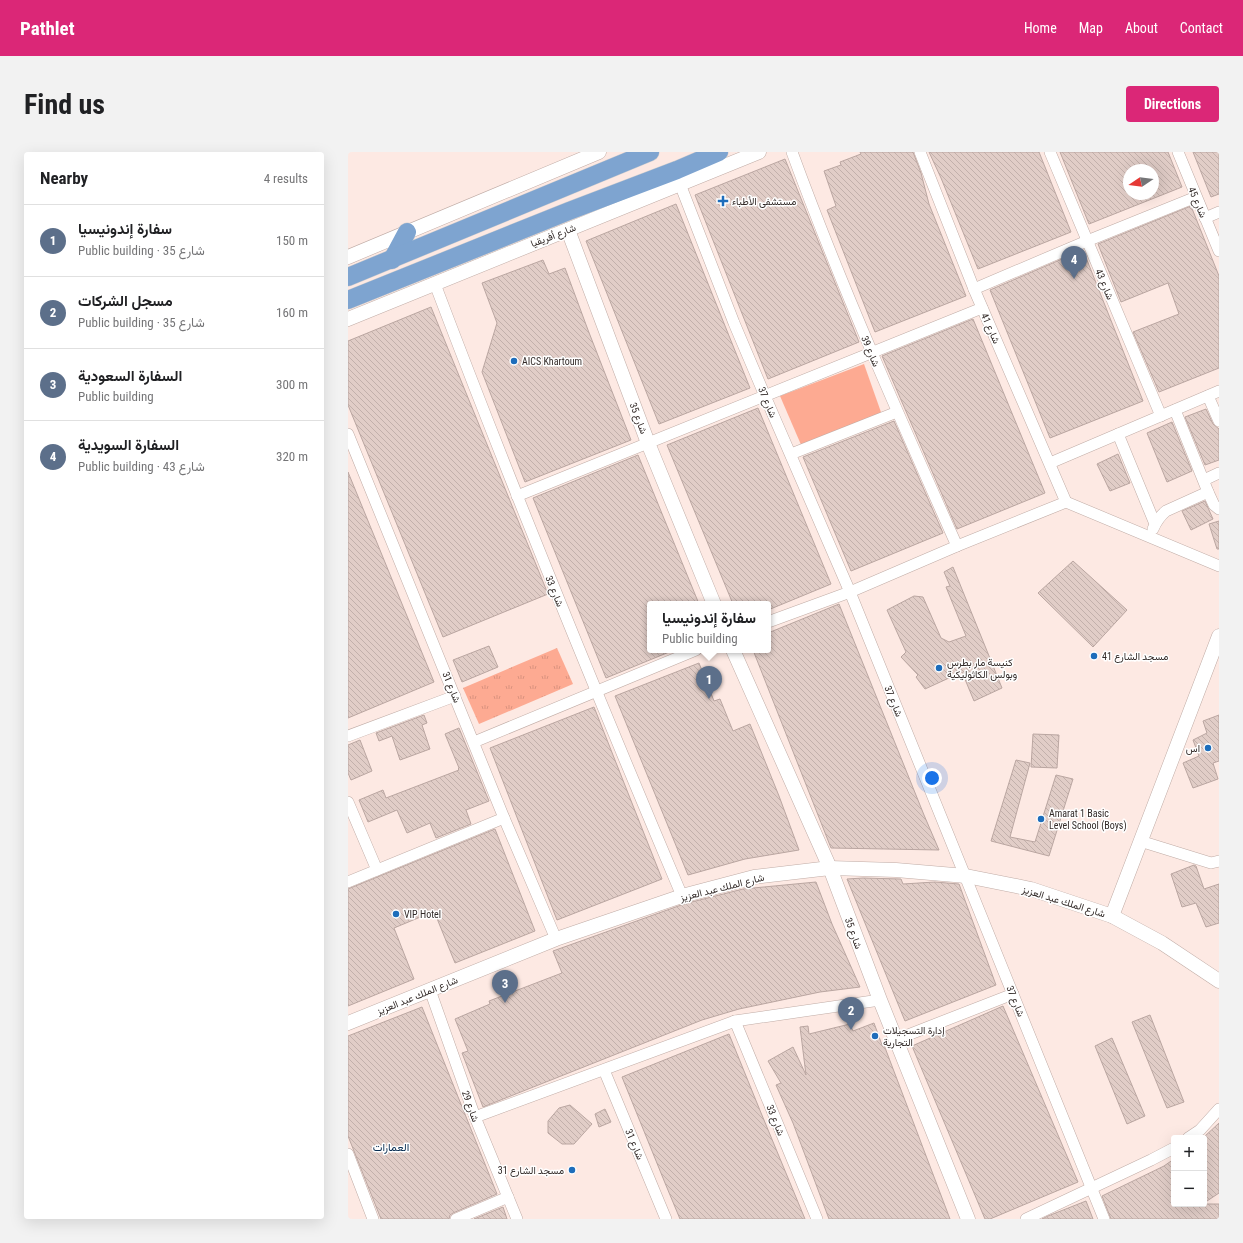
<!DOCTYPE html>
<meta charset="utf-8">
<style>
body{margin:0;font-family:"Roboto Condensed",Vazirmatn,sans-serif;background:#f2f2f2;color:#202124}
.controls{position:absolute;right:12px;bottom:12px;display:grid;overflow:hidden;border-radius:4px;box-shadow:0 4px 16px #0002}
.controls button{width:36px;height:36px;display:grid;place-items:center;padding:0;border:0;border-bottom:1px solid #e0e0e0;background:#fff;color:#202124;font:20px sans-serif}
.compass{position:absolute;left:775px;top:12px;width:36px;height:36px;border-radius:50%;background:#fff;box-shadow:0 4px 16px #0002;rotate:257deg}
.you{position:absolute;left:584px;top:626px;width:14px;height:14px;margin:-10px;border:3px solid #fff;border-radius:50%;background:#1a73e8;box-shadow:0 0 0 6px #1a73e833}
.badge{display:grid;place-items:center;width:26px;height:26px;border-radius:50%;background:#db2777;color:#fff;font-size:13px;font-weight:700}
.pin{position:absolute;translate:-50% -33px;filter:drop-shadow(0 1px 2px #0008)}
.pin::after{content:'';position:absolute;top:21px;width:14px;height:12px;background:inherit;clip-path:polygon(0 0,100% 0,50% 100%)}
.popup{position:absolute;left:299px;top:449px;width:124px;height:52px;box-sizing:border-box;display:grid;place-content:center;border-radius:4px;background:#fff;filter:drop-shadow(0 1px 3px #0005);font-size:13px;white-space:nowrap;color:#757577}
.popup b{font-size:15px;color:#202124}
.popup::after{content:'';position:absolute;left:50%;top:100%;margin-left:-8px;border:8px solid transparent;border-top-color:#fff}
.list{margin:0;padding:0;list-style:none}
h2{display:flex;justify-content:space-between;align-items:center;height:52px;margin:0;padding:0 16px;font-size:17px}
h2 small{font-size:13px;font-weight:400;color:#757577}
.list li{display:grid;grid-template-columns:26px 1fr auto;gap:12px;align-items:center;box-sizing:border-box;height:72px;padding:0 16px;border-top:1px solid #e0e0e0}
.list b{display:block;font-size:15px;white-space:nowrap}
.list p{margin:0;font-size:13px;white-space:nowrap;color:#757577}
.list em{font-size:13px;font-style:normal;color:#757577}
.map{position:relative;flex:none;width:871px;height:1067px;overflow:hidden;border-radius:4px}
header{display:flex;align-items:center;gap:24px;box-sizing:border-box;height:56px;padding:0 20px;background:#db2777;color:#fff}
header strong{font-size:19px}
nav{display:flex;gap:22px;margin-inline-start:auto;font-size:14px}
.intro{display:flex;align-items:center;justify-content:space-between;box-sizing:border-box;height:96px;padding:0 24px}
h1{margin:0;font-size:28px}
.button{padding:10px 18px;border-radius:4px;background:#db2777;color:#fff;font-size:14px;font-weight:700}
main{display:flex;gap:24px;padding:0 24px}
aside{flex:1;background:#fff;border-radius:4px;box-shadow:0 4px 16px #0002}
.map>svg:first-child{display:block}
.grass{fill:url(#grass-tufts)}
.pitch{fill:#fdaa92}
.building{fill:url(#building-back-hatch);stroke:#baa6a1;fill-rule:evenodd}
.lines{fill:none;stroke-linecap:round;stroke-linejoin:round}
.minor-casing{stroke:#c0aca6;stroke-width:12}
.tertiary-casing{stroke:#c0aca6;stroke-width:15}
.trunk-casing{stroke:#d2d0d0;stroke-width:19}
.minor{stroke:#fff;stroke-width:11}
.tertiary{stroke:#fff;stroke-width:14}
.trunk{stroke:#7ea4d0;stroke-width:18}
.poi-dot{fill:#1d6dbb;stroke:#fff;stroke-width:1.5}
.labels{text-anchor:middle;stroke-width:3;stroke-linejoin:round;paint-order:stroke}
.poi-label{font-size:10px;fill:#322a28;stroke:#fff;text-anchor:start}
.street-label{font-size:10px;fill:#322a28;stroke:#fff}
.neighbourhood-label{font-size:11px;fill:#062c51;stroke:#fff}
</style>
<header>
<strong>Pathlet</strong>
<nav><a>Home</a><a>Map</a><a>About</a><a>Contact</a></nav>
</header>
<div class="intro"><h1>Find us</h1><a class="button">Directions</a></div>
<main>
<aside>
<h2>Nearby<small>4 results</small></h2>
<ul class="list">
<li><span class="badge" style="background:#5c6f8a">1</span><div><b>سفارة إندونيسيا</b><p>Public building · شارع 35</p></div><em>150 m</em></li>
<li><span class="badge" style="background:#5c6f8a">2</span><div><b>مسجل الشركات</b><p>Public building · شارع 35</p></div><em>160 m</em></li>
<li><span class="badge" style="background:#5c6f8a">3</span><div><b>السفارة السعودية</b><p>Public building</p></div><em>300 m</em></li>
<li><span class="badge" style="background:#5c6f8a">4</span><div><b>السفارة السويدية</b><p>Public building · شارع 43</p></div><em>320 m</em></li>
</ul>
</aside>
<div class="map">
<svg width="871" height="1067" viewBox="0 0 871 1067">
<defs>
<pattern id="grass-tufts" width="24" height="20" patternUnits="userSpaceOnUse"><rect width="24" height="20" fill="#fdaa92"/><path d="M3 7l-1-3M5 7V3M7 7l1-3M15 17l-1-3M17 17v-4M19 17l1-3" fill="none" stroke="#d9927e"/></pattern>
<pattern id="building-back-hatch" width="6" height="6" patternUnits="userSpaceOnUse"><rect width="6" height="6" fill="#e1cdc7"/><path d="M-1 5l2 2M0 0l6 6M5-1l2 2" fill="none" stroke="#c2b0ab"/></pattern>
</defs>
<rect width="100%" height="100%" fill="#fde9e3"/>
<polygon class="grass" points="209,496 225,532 131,572 115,536"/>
<polygon class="pitch" points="516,212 534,263 454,295 432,244"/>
<g class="building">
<polygon points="512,0 565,0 573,21 581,52 618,144 527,180 479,58 488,54 476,19 493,13 492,10 513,2"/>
<polygon points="581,0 691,0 723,80 630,117 593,26"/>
<path d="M712,0H820L834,35L741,72ZM781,18H805V42H781Z"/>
<polygon points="845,0 871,0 871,42 863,45"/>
<polygon points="437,7 511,190 420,227 347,43"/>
<polygon points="328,52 402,236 311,272 238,89"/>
<polygon points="843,54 871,124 871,216 811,240 785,180 831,162 820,131 773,150 750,92"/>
<polygon points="735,98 795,249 702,286 642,138"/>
<polygon points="195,108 201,122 217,116 240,178 283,288 177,330 134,220 149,171 134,131"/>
<polygon points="83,155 200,442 95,485 0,253 0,189"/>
<polygon points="625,167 697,341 609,377 534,204"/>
<polygon points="410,256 483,432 420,458 420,452 385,452 319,293"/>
<polygon points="858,257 865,272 871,277 871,308 857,313 837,265"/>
<polygon points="546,269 595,381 503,419 455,305"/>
<polygon points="824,270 844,319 819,330 799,281"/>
<polygon points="770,302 782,331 762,339 749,312"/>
<polygon points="290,303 351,452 302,452 302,498 326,498 258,526 185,346"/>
<polygon points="0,320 86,530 0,566"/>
<polygon points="857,349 865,367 843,378 834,359"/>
<polygon points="871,369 871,397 869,397 861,372"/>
<polygon points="725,409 779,458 745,495 690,441"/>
<polygon points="605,415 654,536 626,549 614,520 577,537 568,525 570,523 553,505 558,500 539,458 566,444 575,445 593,486 601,490 618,484 598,435 602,434 596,420"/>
<polygon points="491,452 576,663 591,698 483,696 405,498 420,498 420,481"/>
<polygon points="141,494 150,515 114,530 105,508"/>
<polygon points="351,511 366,549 372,547 385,579 402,572 431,644 451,698 397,707 340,723 267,544"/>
<polygon points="246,555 314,727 209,768 142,596"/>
<polygon points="76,563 79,571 74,573 82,597 52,608 44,584 31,589 28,581"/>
<polygon points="871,563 871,609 865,611 870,627 845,636 835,611 851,604 845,588 859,581 855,569"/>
<polygon points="111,576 141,649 118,658 123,672 88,686 82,671 59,681 49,658 20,670 11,648 35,638 38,646 111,618 110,617 111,616 97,582"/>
<polygon points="685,582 711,583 709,616 683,615"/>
<polygon points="12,588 24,619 3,628 0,621 0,593"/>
<polygon points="668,608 682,611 662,685 687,690 708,623 725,627 701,704 643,689"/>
<polygon points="147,677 187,779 107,811 88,764 82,761 46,776 66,827 0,854 0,737"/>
<polygon points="846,713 848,714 856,737 871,732 871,771 858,775 848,751 834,755 823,722"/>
<polygon points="515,726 553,727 555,732 587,730 611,732 648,833 557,869 499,727"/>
<polygon points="468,730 484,772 512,835 472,840 391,857 354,868 135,955 114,901 120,899 107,867 142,852 141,849 214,821 205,799 336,752 395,737"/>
<polygon points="655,854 730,1030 642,1067 637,1067 564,894"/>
<polygon points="74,855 149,1042 105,1061 102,1063 101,1067 33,1067 0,984 0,884"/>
<polygon points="802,863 836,950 819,956 784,870"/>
<polygon points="526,871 534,893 536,893 602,1067 481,1067 445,971 428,933 433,931 420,909 445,895 458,923 452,875 460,874 461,882 502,872 505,879"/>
<polygon points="381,882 411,956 457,1067 332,1067 317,1031 274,925"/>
<polygon points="764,886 797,964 779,972 747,894"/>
<polygon points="222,953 244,972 226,992 214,992 200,981 200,969 211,956"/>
<polygon points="257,957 263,970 251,975 247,962"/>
<polygon points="871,971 871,1041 856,1051 856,985"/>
<polygon points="826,1007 826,1052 871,1052 871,1067 763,1067 754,1044 816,1014"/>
<polygon points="738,1049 745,1067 694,1067 700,1064"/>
<polygon points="155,1055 159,1067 126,1067"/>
</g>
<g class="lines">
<defs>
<g id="minor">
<path d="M444,0C493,134 551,264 609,394"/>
<polyline points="572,0 626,137 718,350"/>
<polyline points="702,0 813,264"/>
<polyline points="830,0 871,99"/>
<polyline points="332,32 386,171 417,244 502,440 756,1067"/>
<polyline points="857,66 871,60"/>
<path d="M87,132C165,338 248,541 334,744"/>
<polyline points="626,137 739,89 848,45"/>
<polyline points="860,244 871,269"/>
<polyline points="827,258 860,340 866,353 871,357"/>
<polyline points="0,282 156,666 208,787"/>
<polyline points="770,282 807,372"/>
<polyline points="443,302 549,260"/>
<polyline points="702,311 871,239"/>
<polyline points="856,328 871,321"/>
<polyline points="169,344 634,156"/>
<path d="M805,377C808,370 812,364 818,359L860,340"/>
<polyline points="420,470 502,440 609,394 718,350 871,414"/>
<polyline points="0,584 107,544"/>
<polyline points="126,590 348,498"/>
<polyline points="0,650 29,718"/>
<polyline points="792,689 863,711 871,709"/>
<polyline points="0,730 156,666"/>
<polyline points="82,838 127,965 169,1067"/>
<polyline points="387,869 469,1067"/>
<polyline points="547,888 665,842"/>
<polyline points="256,918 318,1067"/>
<polyline points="127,965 387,869 532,848"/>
<polyline points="840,986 852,978 871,957"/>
<polyline points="0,1002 25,1067"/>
<polyline points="108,1067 160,1045"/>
<polyline points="678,1067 803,1008 826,996"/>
</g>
<g id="tertiary">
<polyline points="220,78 300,291 366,452"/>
<polyline points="0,105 251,0"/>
<polyline points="0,167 411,0"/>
<polyline points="385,498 482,716 532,848 620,1067"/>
<polyline points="764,764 871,484"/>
<polyline points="0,871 208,787 334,744 406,725 482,716 548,718 618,724 683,737 764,764 814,791 871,829"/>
</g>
<g id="trunk">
<polyline points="44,108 59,80"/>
<polyline points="0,125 302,0"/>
<polyline points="0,148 221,59 329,18 371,0"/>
</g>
</defs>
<use href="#minor" class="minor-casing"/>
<use href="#tertiary" class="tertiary-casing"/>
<use href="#trunk" class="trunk-casing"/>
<use href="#minor" class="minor"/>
<use href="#tertiary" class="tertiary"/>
<use href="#trunk" class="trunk"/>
</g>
<g class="poi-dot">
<path d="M373 43h4v4h4v4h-4v4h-4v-4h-4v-4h4z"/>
<circle cx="166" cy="209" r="4"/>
<circle cx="746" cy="504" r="4"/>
<circle cx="591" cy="516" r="4"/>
<circle cx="860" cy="596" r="4"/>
<circle cx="693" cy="667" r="4"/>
<circle cx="48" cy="762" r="4"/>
<circle cx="527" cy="884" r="4"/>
<circle cx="224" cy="1018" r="4"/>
</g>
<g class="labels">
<g class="poi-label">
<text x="384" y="53">مستشفی الأطباء</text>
<text x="174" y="213">AICS Khartoum</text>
<text x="754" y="508">مسجد الشارع 41</text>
<text x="599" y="514">كنيسة مار بطرس<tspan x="599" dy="12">وبولس الكاثوليكية</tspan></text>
<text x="852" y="600" text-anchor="end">اس</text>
<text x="701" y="665">Amarat 1 Basic<tspan x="701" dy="12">Level School (Boys)</tspan></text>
<text x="56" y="766">VIP Hotel</text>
<text x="535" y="882">إدارة التسجيلات<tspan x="535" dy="12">التجارية</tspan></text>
<text x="216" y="1022" text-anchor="end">مسجد الشارع 31</text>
</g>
<g class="street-label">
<text transform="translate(850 50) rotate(67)" y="4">شارع 45</text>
<text transform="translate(205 83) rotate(-21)" y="4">شارع أفريقيا</text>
<text transform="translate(757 132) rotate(67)" y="4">شارع 43</text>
<text transform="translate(643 176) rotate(66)" y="4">شارع 41</text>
<text transform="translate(523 199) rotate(67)" y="4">شارع 39</text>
<text transform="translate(420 250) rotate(67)" y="4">شارع 37</text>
<text transform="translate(291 266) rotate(69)" y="4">شارع 35</text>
<text transform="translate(207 439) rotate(68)" y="4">شارع 33</text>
<text transform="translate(104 535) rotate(68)" y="4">شارع 31</text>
<text transform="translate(546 549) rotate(68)" y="4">شارع 37</text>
<text transform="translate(374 735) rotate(-14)" y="4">شارع الملك عبد العزيز</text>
<text transform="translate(716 749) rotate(17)" y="4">شارع الملك عبد العزيز</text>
<text transform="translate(506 781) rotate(70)" y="4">شارع 35</text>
<text transform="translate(69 843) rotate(-22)" y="4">شارع الملك عبد العزيز</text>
<text transform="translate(668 849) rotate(68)" y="4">شارع 37</text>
<text transform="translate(123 954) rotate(70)" y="4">شارع 29</text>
<text transform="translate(428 968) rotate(68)" y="4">شارع 33</text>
<text transform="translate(287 992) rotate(67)" y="4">شارع 31</text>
</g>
<g class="neighbourhood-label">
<text x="43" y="999">العمارات</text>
</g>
</g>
</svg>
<div class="controls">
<button>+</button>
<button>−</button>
</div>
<svg class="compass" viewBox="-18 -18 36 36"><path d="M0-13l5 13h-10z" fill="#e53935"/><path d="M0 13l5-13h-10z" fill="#757577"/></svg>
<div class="you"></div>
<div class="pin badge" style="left:361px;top:547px;background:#5c6f8a">1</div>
<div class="popup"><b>سفارة إندونيسيا</b>Public building</div>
<div class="pin badge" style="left:503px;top:878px;background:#5c6f8a">2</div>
<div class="pin badge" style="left:157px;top:851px;background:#5c6f8a">3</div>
<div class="pin badge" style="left:726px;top:127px;background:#5c6f8a">4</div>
</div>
</main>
